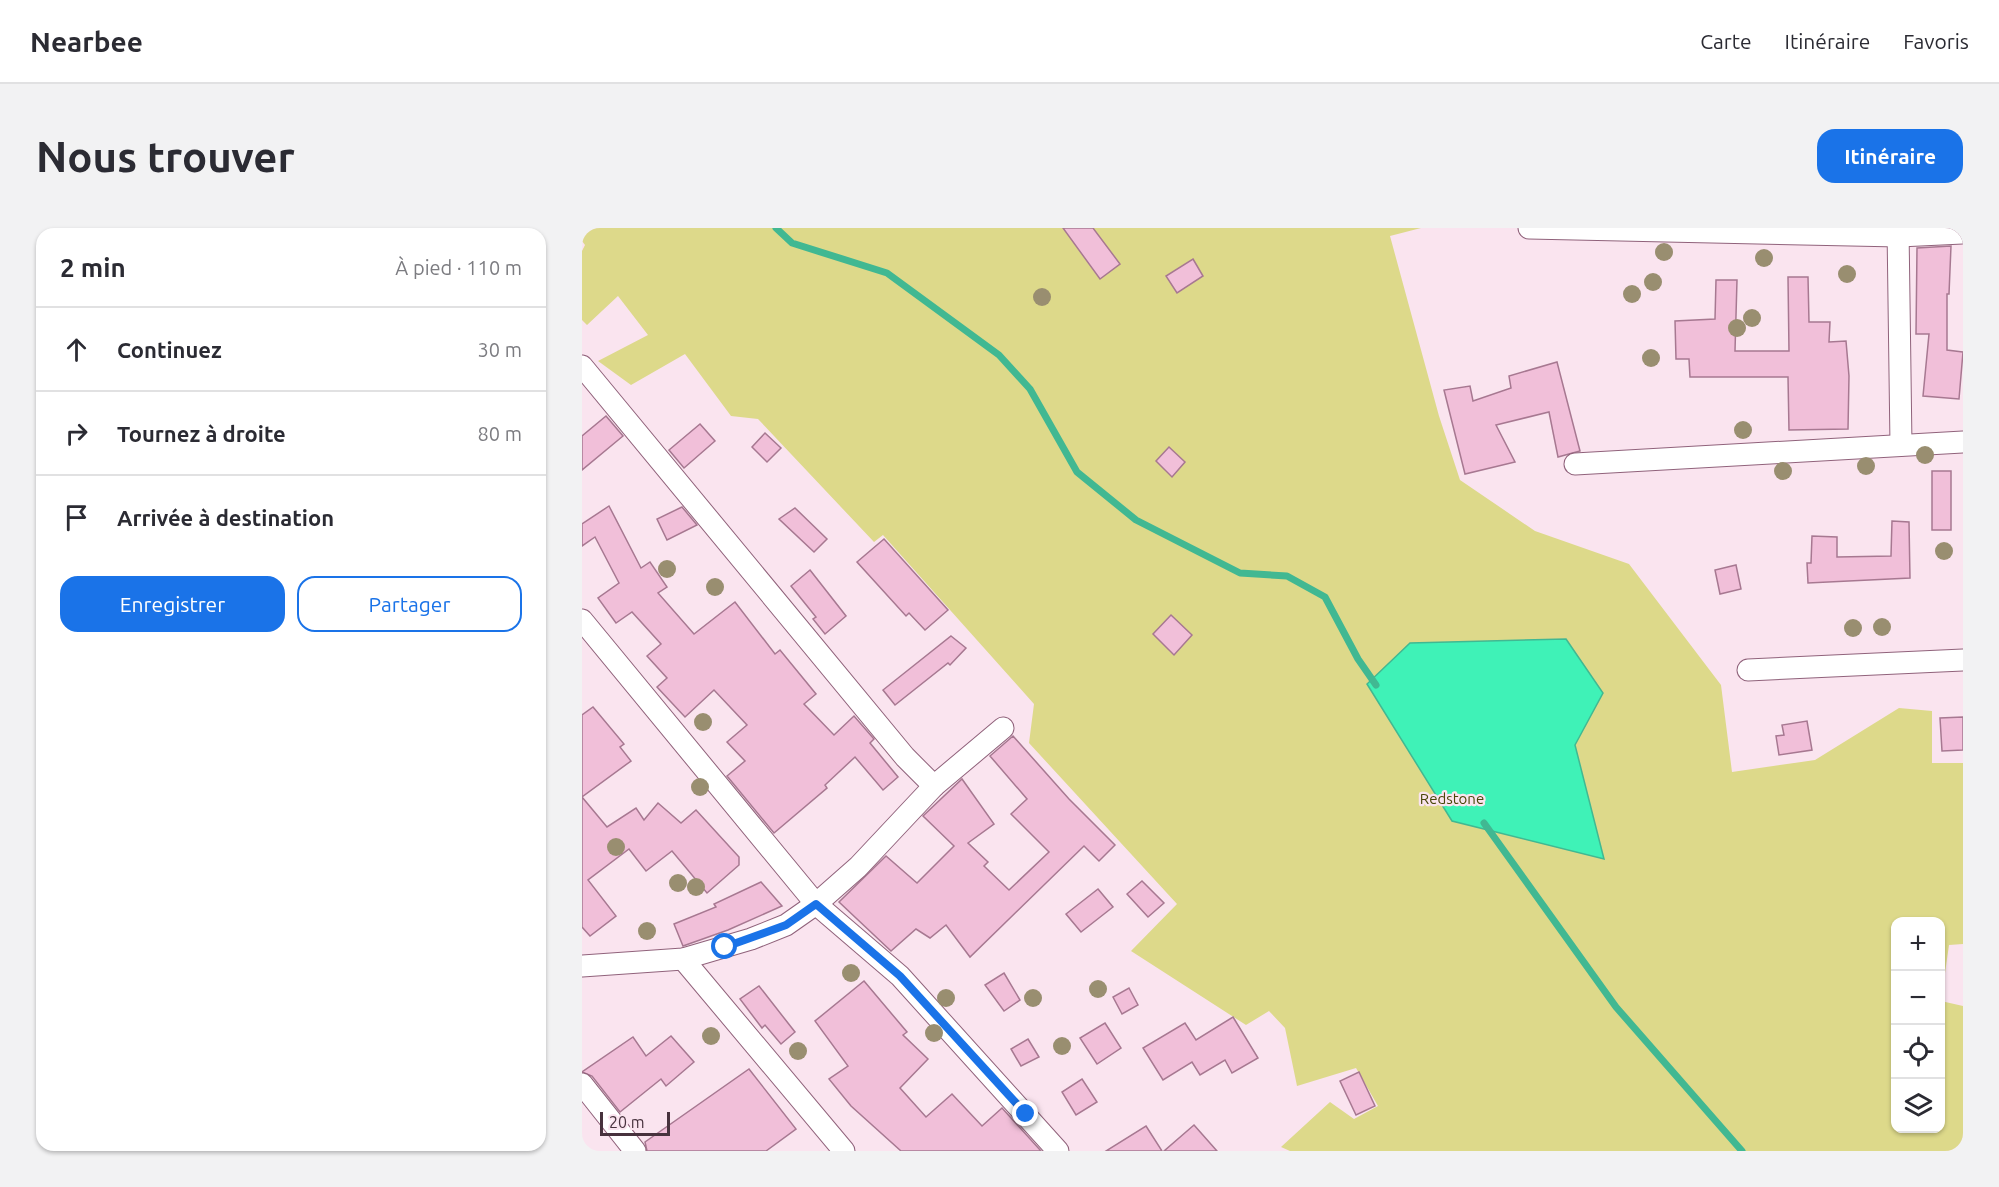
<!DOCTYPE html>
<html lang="fr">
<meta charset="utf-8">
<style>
body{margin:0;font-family:Ubuntu,sans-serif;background:#f2f2f3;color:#2b2b33}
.controls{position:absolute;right:18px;bottom:18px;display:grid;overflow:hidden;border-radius:12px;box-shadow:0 2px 4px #0004}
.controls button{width:54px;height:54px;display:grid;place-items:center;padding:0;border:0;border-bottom:2px solid #e1e1e2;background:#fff;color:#2b2b33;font:30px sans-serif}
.scale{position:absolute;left:18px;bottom:15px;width:70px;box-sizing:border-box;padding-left:6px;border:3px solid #47323d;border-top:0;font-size:16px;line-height:21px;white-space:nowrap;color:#47323d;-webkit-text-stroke:4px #fae4ef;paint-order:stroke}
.stop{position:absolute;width:18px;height:18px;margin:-14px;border:4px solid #1a73e8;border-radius:50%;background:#fff}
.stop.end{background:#1a73e8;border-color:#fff;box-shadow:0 2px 6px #0008}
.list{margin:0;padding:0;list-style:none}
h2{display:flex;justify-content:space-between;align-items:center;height:78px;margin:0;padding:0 24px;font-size:26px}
h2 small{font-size:20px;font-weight:400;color:#7c7c81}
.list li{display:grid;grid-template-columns:39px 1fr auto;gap:18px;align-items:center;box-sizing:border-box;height:84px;padding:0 24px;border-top:2px solid #e1e1e2}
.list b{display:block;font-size:22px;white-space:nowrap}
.list em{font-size:20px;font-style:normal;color:#7c7c81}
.actions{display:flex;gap:12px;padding:18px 24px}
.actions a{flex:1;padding:14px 0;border:2px solid #1a73e8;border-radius:18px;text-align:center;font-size:21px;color:#1a73e8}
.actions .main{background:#1a73e8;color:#fff}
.icon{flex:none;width:33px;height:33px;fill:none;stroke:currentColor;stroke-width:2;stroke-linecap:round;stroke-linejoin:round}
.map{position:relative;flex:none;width:1381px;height:923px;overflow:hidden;border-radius:18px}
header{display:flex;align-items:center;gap:36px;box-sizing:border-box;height:84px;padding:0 30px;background:#fff;border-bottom:2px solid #e1e1e2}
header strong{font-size:28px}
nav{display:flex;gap:33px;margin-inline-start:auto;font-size:21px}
.intro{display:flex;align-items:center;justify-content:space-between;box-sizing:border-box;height:144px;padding:0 36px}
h1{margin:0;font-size:42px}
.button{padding:15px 27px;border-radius:18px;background:#1a73e8;color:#fff;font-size:21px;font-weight:700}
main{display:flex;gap:36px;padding:0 36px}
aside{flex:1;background:#fff;border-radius:18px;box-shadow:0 2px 4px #0004}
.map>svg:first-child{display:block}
.green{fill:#ddd98a;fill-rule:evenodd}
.water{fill:#3ff2b7;stroke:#41b892;stroke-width:1.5}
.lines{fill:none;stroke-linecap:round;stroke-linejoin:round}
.stream{stroke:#41b892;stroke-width:7}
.building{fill:#f1bfd9;stroke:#a77891;stroke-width:1.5}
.minor-casing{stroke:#90627b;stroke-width:23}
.minor{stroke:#fff;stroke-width:21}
.tree{fill:#998e70}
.route{stroke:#1a73e8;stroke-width:8}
.labels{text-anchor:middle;stroke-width:4.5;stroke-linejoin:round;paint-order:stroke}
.park-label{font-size:15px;fill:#4a4709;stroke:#fae4ef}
</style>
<header>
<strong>Nearbee</strong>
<nav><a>Carte</a><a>Itinéraire</a><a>Favoris</a></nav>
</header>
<div class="intro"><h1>Nous trouver</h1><a class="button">Itinéraire</a></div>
<main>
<aside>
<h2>2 min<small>À pied · 110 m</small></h2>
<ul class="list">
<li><svg class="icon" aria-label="ahead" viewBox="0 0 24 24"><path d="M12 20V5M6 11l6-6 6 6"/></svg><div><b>Continuez</b></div><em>30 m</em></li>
<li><svg class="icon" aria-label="right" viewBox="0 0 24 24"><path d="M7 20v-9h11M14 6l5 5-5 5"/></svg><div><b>Tournez à droite</b></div><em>80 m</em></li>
<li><svg class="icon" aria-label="arrive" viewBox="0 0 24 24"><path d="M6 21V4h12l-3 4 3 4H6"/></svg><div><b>Arrivée à destination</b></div></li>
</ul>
<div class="actions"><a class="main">Enregistrer</a><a>Partager</a></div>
</aside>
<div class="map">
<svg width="1381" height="923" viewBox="0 0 1381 923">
<rect width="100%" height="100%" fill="#fae4ef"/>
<path class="green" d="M0,0H839L808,8L857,188L878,252L953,303L1047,336L1139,457L1150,544L1233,532L1317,480L1350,483V535H1381V716L1367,717L1359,773L1381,778V923H708L699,919L748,874L772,891L796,878L774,840L715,858L703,800L687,783L664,797L549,723L595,676L447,515L452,476L301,307L292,314L176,191L149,188L103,126L49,157L16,133L66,107L36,68L5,97L0,92V23L3,17L0,13ZM1314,694H1358V900H1314Z"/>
<polygon class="water" points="984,411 1021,465 993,517 1022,631 870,593 785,456 828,415"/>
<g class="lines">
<g class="stream">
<polyline points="194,0 210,15 305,45 417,127 448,161 495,244 554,292 658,345 705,348 743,369 776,431 794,457"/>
<polyline points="902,595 1034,779 1160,923"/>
</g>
</g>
<g class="building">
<polygon points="481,0 511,0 538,36 518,51"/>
<polygon points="1369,18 1367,66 1365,66 1365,122 1381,124 1377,171 1341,168 1347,106 1334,106 1335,20"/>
<polygon points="611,31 621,48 595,65 584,48"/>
<polygon points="1206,49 1226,49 1227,94 1248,94 1247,114 1264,113 1267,148 1266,201 1207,202 1206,149 1108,149 1107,131 1094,131 1093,93 1133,91 1134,52 1155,52 1153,123 1207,123"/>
<polygon points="975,134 998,223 976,229 967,184 914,197 933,234 883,246 862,162 888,158 891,173 929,160 927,148"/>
<polygon points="24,188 41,208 0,242 0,208"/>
<polygon points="118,196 133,213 102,240 87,222"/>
<polygon points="183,205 199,220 185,234 170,219"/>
<polygon points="587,219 603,234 590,249 574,233"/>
<rect x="1350" y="243" width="19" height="59"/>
<polygon points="27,278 59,340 68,334 85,359 76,365 112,406 153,374 193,426 198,422 234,466 222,476 252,507 272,488 292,511 288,515 316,549 301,562 273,529 243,557 245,560 192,605 145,548 163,533 145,514 165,497 132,462 103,489 75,459 85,450 65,428 79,416 50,384 34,395 16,370 37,355 13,309 0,318 0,296"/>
<polygon points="100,279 115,297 85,312 75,291"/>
<polygon points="213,280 245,311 232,324 197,291"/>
<polygon points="1310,293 1327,294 1328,350 1226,355 1225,335 1229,335 1230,308 1255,309 1255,329 1309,328"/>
<polygon points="302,311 366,382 343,402 327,385 324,388 275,334"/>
<polygon points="1154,337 1159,361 1138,366 1133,342"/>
<polygon points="228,342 264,388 243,406 231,391 234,389 209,358"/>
<polygon points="589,387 610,407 592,427 571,406"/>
<polygon points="369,408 384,420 368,437 366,435 313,477 301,462"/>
<polygon points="11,479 42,516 38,519 49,533 0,569 25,599 54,580 62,592 76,575 99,595 114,582 157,629 157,637 125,665 90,623 64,643 47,621 6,652 34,688 8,708 0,699 0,487"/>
<polygon points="1381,489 1381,522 1360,523 1358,490"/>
<polygon points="1225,493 1230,522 1197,527 1194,508 1202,507 1200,497"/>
<polygon points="431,508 487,571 533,617 517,633 502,618 388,729 364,697 348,710 334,701 309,723 257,674 304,628 335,655 372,618 341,588 380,551 412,596 386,615 406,634 402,638 427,662 467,624 429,586 445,571 408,528"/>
<polygon points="560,653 582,675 566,689 545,666"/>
<polygon points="179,654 200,678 146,702 101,718 92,696 134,679 132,676"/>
<polygon points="516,661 531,679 499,704 484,686"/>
<polygon points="422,745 438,772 422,783 403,757"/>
<polygon points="282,753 325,804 321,807 346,831 318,860 344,889 370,866 400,898 420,880 459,923 319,923 269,878 247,851 266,838 233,793"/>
<polygon points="177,758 213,804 199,816 183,797 180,800 158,771"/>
<polygon points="547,760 556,777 540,786 531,769"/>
<polygon points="651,789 676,830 650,845 643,832 618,847 610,834 581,852 561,820 603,795 614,812"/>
<polygon points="523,795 539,820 515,836 498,810"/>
<polygon points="89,808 112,834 84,858 79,851 38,884 10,848 0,844 51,809 64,828"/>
<polygon points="446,811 457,829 439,838 429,821"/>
<polygon points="167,841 214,901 184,923 65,923 63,914"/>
<polygon points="777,844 793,878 774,887 758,853"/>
<polygon points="500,851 515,874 494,887 480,864"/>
<polygon points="612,897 635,923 582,923"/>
<polygon points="564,898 580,923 524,923"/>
</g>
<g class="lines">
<defs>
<g id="minor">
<polyline points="947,0 1317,8 1381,5"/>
<polyline points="1316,0 1319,217"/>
<polyline points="0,138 323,529 352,558"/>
<polyline points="993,236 1381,214"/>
<polyline points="0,392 234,676 318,748 476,923"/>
<polyline points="1166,442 1381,432"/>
<polyline points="101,731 262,923"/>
<polyline points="0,738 101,731 169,711 204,697 234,676 276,639 352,558 421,500"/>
<polyline points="0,856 53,923"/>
</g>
</defs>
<use href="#minor" class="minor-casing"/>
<use href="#minor" class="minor"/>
</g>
<g class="tree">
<circle cx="1082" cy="24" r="9"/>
<circle cx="1182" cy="30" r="9"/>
<circle cx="1265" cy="46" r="9"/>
<circle cx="1071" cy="54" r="9"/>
<circle cx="1050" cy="66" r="9"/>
<circle cx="460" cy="69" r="9"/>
<circle cx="1170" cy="90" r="9"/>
<circle cx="1155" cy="100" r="9"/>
<circle cx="1069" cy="130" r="9"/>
<circle cx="1161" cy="202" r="9"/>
<circle cx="1343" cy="227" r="9"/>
<circle cx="1284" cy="238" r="9"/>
<circle cx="1201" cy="243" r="9"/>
<circle cx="1362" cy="323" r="9"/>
<circle cx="85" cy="341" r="9"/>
<circle cx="133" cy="359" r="9"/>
<circle cx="1300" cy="399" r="9"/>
<circle cx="1271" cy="400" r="9"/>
<circle cx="121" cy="494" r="9"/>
<circle cx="118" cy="559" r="9"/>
<circle cx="34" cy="619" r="9"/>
<circle cx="96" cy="655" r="9"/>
<circle cx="114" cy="659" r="9"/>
<circle cx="65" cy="703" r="9"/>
<circle cx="269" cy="745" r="9"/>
<circle cx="516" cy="761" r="9"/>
<circle cx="364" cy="770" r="9"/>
<circle cx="451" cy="770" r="9"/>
<circle cx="352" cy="805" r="9"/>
<circle cx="129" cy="808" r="9"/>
<circle cx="480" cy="818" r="9"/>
<circle cx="216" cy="823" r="9"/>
</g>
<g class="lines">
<polyline class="route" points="143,719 204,697 234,676 318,748 444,886"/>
</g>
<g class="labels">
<g class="park-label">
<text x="870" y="576">Redstone</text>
</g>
</g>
</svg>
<div class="controls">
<button>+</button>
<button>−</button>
<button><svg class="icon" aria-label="locate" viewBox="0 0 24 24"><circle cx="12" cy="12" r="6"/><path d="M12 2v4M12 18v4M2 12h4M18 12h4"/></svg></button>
<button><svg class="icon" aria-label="layers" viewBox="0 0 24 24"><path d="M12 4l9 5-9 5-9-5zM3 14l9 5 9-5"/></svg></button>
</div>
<div class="scale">20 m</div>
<div class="stop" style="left:143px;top:719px"></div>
<div class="stop end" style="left:444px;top:886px"></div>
</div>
</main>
